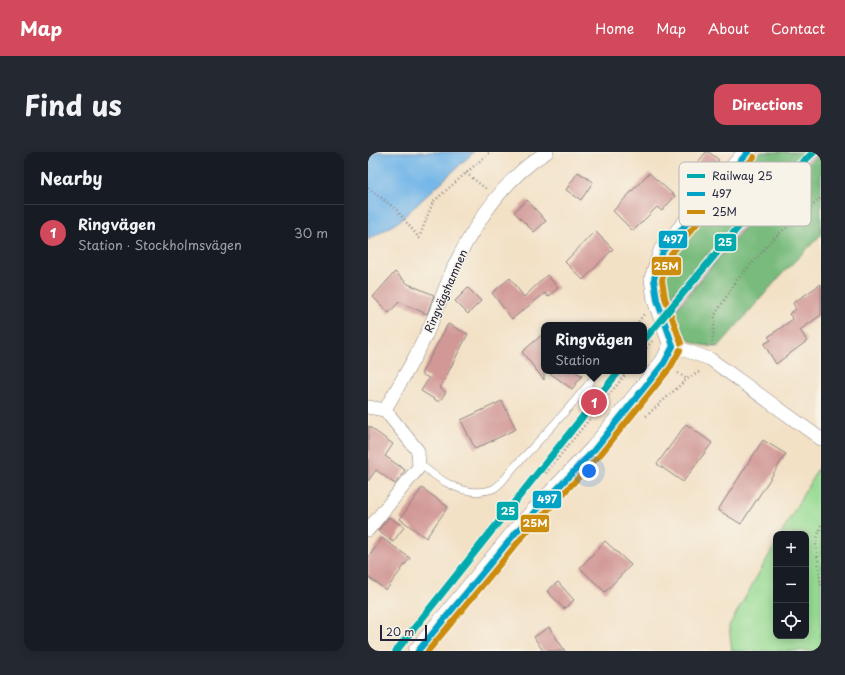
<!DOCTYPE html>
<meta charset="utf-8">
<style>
body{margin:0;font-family:"Playpen Sans",sans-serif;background:#242831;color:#f1f3f6}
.controls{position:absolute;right:12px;bottom:12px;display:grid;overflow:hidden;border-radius:8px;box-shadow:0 2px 10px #0003}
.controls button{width:36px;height:36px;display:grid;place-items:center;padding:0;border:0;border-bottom:1px solid #363941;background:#171b24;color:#f1f3f6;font:20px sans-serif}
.scale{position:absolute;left:12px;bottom:10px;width:47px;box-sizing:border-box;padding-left:4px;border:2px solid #22223b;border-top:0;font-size:11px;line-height:14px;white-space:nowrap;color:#22223b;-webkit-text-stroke:3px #f7f3e8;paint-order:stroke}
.you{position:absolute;left:221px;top:319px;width:14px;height:14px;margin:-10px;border:3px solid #fff;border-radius:50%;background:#1a73e8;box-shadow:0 0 0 6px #1a73e833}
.badge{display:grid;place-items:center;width:26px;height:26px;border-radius:50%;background:#d1495b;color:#fff;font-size:13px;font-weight:700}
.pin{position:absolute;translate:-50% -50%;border:2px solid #fff;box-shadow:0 1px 4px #0006}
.popup{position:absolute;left:173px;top:170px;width:106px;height:52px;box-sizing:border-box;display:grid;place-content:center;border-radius:8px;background:#171b24;filter:drop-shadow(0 1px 3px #0005);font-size:13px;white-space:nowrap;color:#9ea1a6}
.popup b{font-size:15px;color:#f1f3f6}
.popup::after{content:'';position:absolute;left:50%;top:100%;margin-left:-8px;border:8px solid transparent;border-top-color:#171b24}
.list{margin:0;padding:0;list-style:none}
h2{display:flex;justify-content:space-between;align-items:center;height:52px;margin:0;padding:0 16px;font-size:17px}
h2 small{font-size:13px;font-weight:400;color:#9ea1a6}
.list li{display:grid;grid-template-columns:26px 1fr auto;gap:12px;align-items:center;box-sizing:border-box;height:56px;padding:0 16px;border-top:1px solid #363941}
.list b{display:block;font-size:15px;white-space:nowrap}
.list p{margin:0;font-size:13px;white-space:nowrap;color:#9ea1a6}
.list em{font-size:13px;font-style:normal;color:#9ea1a6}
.icon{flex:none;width:22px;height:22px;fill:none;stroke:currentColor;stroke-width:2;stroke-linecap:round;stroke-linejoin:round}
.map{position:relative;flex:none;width:453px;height:499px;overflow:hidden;border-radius:12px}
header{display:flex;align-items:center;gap:24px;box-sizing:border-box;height:56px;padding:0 20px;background:#d1495b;color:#fff}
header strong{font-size:19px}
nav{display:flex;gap:22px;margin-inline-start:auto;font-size:14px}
.intro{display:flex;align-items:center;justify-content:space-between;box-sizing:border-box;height:96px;padding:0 24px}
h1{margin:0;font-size:28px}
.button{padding:10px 18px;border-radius:12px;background:#d1495b;color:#fff;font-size:14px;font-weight:700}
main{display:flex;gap:24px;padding:0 24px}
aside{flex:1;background:#171b24;border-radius:12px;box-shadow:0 2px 10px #0003}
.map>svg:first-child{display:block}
.industrial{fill:#d1bfbe}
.green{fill:#96db93;stroke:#5c7e67}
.forest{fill:#78bb7d;stroke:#4d6e5c}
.water{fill:#73b6e8;stroke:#4a6c92}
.building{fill:#d19896}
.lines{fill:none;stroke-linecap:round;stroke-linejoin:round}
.lane-casing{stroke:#8a8280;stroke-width:8}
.street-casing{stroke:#8a8280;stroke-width:14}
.secondary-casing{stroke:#8a8280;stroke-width:20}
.path{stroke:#8a8280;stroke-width:2.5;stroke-dasharray:1 3;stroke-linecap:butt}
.lane{stroke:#fff;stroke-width:7}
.street{stroke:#fff;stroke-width:13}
.secondary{stroke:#fff;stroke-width:19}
.bus-1-casing{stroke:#f7f3e8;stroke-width:9}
.bus-2-casing{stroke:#f7f3e8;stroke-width:9}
.bus-1{stroke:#02a2c7;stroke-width:6}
.bus-2{stroke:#cc8c0c;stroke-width:6}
.rail-1-casing{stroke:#f7f3e8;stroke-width:10}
.rail-1{stroke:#00aaad;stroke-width:7}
.labels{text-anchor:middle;stroke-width:3;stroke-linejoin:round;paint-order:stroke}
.street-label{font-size:11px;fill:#22223b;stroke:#f7f3e8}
.key{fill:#f7f3e8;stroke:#b7b4b4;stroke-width:1}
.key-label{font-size:11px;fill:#22223b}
.line-badge{stroke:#f7f3e8;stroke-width:1.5}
.badge-label{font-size:11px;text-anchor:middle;font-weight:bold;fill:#fff}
</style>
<header>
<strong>Map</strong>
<nav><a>Home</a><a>Map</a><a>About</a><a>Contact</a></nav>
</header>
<div class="intro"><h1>Find us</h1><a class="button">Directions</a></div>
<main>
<aside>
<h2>Nearby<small></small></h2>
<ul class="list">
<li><span class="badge">1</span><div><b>Ringvägen</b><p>Station · Stockholmsvägen</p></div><em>30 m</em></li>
</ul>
</aside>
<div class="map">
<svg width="453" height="499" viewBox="0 0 453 499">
<rect width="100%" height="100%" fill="#f7f3e8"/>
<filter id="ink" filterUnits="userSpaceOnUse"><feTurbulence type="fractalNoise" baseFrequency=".025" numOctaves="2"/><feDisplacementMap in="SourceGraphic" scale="8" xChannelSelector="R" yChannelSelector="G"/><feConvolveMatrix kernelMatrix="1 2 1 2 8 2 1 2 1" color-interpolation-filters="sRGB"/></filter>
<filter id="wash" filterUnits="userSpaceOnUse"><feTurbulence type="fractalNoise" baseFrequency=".012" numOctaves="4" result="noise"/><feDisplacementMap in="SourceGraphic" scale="16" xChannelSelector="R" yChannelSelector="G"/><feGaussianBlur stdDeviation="0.9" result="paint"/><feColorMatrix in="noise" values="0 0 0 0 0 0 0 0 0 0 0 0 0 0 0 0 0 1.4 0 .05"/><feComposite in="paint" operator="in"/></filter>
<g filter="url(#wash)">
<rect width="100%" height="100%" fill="#f3e1c6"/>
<polygon class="industrial" points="439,0 453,1 437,13 397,54 304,163 297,151 388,48"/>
<polygon class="green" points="453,311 453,499 364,499 361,474 408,391 408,484 438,484 438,382 413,382"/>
<g class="forest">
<polygon points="391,0 439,0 388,48 297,151 293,135 299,108 309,93"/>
<path d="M453,1V83L414,122L350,195C318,192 320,189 304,163C351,107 396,46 453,1Z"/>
</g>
<polygon class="water" points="0,0 106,0 30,70 0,88"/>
<g id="blocks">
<g class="building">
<polygon points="338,0 341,0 351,8 341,20 330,10"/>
<polygon points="210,20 225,30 213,48 198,38"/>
<polygon points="281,21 307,44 294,59 289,55 265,79 245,59"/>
<polygon points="159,48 178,69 166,80 146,60"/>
<polygon points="227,79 245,97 215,128 197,110"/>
<polygon points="27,120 40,132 66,143 59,162 31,150 21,161 5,145"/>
<polygon points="179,123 190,136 180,145 177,141 144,167 124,141 142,126 156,145"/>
<polygon points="453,132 453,163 432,178 439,189 408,212 396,192 403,188 400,185 425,167 421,162 428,157 425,151"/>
<polygon points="100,136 113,149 100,162 87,149"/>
<polygon points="80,172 100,182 72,236 78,240 71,250 53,239 61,226 53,222"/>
<polygon points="176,181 176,228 154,200"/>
<polygon points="179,219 207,219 214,224 204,237"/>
<polygon points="134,249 148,277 107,297 93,268"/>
<polygon points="318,272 344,291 315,330 289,312"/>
<polygon points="0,274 25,292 17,304 37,318 27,332 8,318 0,329"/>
<polygon points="395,288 418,302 373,372 350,358"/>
<polygon points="54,336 80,355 58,386 32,367"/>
<polygon points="21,365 36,375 25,390 10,379"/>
<polygon points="14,386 42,406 18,438 0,425 0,406"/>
<polygon points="237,389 263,413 237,440 212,416"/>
<polygon points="190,430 206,448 196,457 179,439"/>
<polygon points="181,475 197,499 175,499 166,485"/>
</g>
</g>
</g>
<g filter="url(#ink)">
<use href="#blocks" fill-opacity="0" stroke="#8a8280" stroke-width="1"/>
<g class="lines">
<defs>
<path id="lane" d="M51,311C71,328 97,347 125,337C132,334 141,321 146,315C173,287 199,259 223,229"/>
<g id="street">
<polyline points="305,194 342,207 453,287"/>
<path d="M0,255L17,258C32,230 50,203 62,174C71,154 78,132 87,112C108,70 139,24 179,0"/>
<polyline points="0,378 51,315 50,299 17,258"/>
</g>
<polyline id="secondary" points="50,499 150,378 226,298 296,211 305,194 289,148 286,127 295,99 380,0"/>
</defs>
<use href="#lane" class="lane-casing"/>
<use href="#street" class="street-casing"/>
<use href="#secondary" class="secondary-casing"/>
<g class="path">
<polyline points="98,21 118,37"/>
<polyline points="0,36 28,57 51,86 65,50 122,0"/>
<polyline points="268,173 276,162"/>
<polyline points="344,194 347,163 369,128 405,87 453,46"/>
<polyline points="276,199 284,189"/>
<polyline points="310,221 319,227"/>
<polyline points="278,264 319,227 333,219"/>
<polyline points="178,321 260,219"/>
<polyline points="453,373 448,391 453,434"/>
</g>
<use href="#lane" class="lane"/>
<use href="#street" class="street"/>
<use href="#secondary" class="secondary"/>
<defs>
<g id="bus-1">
<polyline points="305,194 289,148 286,127 295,99 380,0"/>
<polyline points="50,499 150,378 226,298 296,211 305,194"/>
</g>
<g id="bus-2">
<polyline points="313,191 297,146 294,128 302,103 386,5"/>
<polyline points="60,499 156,383 232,303 302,216 312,198"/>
</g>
</defs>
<use href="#bus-1" class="bus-1-casing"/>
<use href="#bus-2" class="bus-2-casing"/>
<use href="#bus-1" class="bus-1"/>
<use href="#bus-2" class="bus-2"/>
<defs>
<g id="rail-1">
<polyline points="276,188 392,49 446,0"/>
<polyline points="28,499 251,219"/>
</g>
</defs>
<use href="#rail-1" class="rail-1-casing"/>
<use href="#rail-1" class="rail-1"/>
</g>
</g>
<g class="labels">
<g class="street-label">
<text transform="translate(78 139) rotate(-66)" y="4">Ringvägshamnen</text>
</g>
</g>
<rect x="311" y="10" width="132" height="64" rx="6" class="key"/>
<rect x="319" y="22" width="18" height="4" fill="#00aaad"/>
<rect x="319" y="40" width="18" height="4" fill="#02a2c7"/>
<rect x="319" y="58" width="18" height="4" fill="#cc8c0c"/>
<g class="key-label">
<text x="344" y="28">Railway 25</text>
<text x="344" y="46">497</text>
<text x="344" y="64">25M</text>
</g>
<g class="line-badge">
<rect x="290" y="78" width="30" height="19" rx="4" fill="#02a2c7"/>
<rect x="346" y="81" width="23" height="19" rx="4" fill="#00aaad"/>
<rect x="283" y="104" width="31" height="20" rx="4" fill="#cc8c0c"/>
<rect x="164" y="338" width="30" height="19" rx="4" fill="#02a2c7"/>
<rect x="128" y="349" width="23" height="20" rx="4" fill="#00aaad"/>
<rect x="152" y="362" width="30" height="19" rx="4" fill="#cc8c0c"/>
</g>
<g class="badge-label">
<text x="305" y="91">497</text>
<text x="357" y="94">25</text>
<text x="298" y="118">25M</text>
<text x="179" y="351">497</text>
<text x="140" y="363">25</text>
<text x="167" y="375">25M</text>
</g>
</svg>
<div class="controls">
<button>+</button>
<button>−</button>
<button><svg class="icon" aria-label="locate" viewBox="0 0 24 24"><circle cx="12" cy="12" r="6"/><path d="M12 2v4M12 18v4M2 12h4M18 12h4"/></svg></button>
</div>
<div class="scale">20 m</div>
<div class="you"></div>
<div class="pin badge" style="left:226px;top:250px">1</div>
<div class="popup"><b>Ringvägen</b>Station</div>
</div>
</main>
